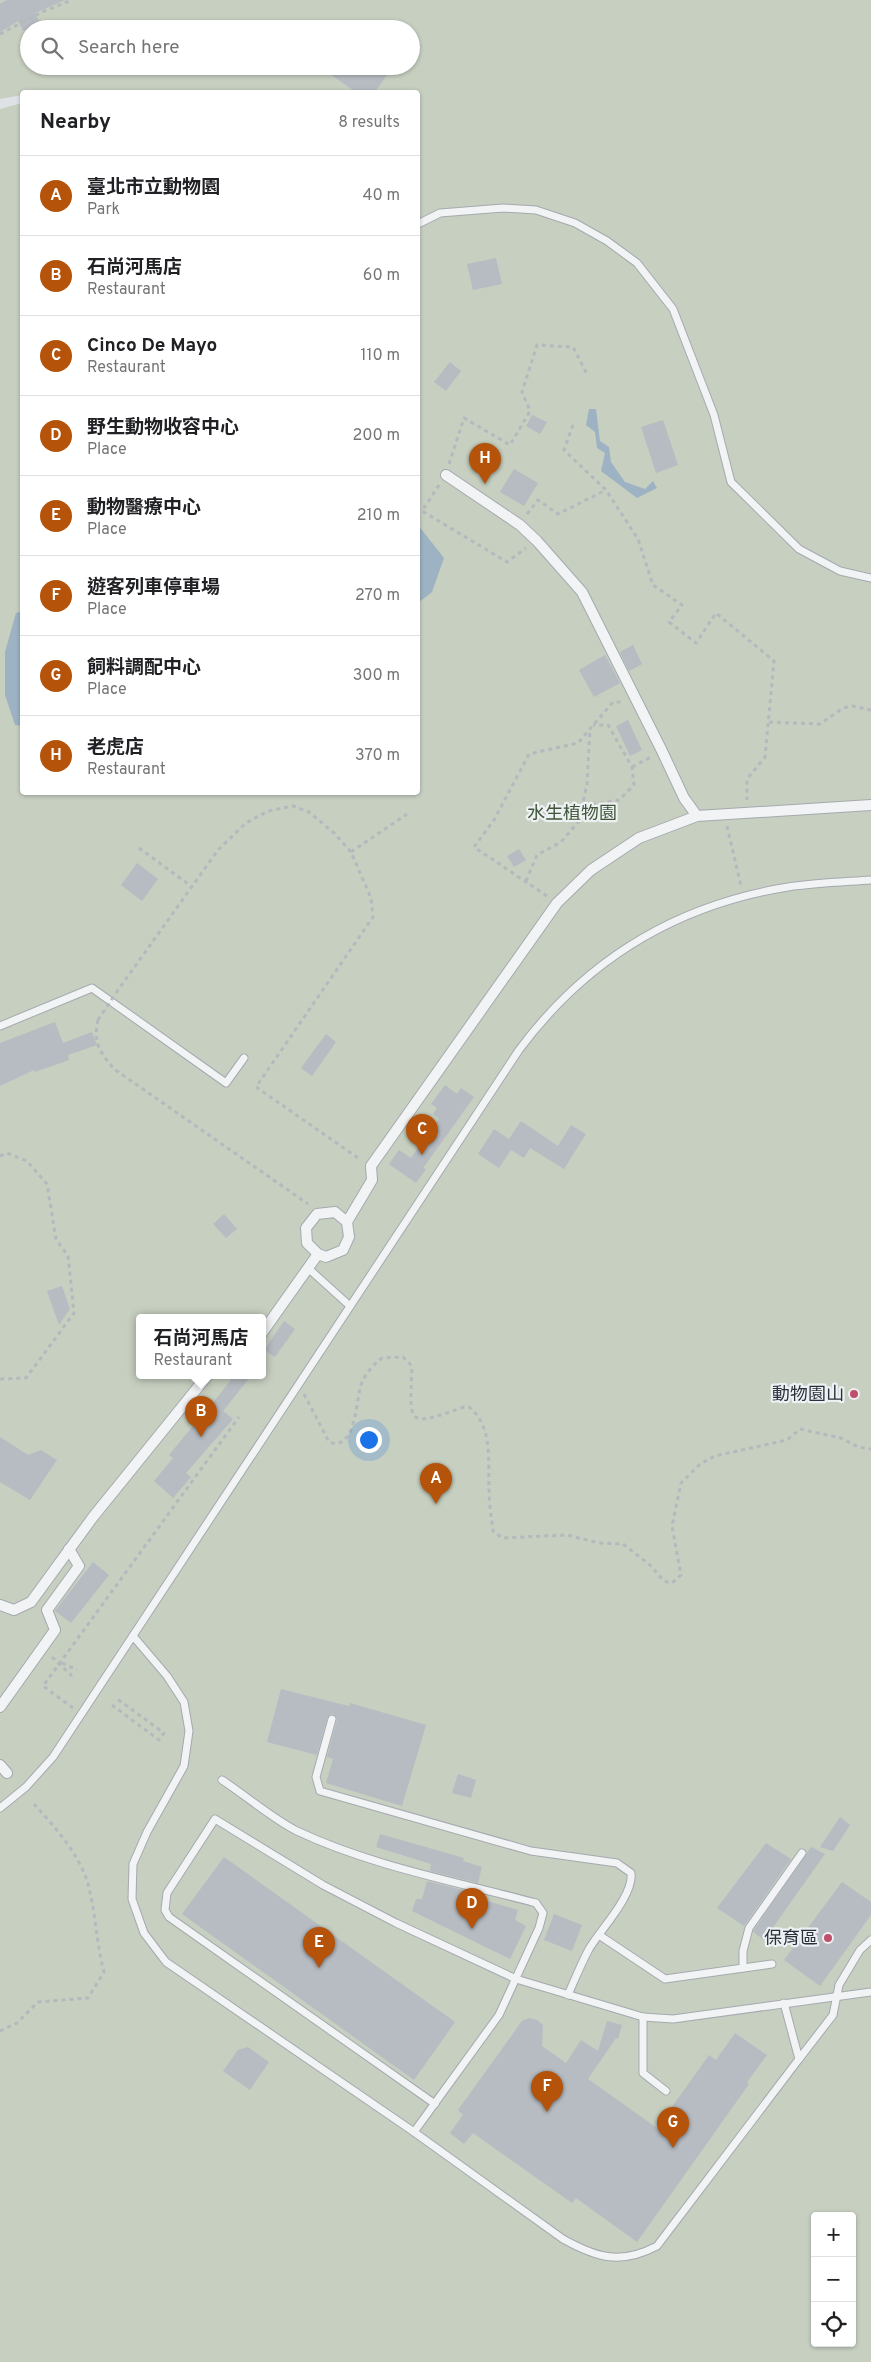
<!DOCTYPE html>
<meta charset="utf-8">
<style>
body{margin:0;font-family:Overpass,"Noto Sans TC",sans-serif;background:#f2f2f2;color:#202124}
.controls{position:absolute;right:15px;bottom:15px;display:grid;overflow:hidden;border-radius:5px;box-shadow:0 1px 4px #0004}
.controls button{width:45px;height:45px;display:grid;place-items:center;padding:0;border:0;border-bottom:1px solid #e0e0e0;background:#fff;color:#202124;font:25px sans-serif}
.you{position:absolute;left:368px;top:1439px;width:18px;height:18px;margin:-12px;border:4px solid #fff;border-radius:50%;background:#1a73e8;box-shadow:0 0 0 8px #1a73e833}
.badge{display:grid;place-items:center;width:32px;height:32px;border-radius:50%;background:#b45309;color:#fff;font-size:16px;font-weight:700}
.pin{position:absolute;translate:-50% -41px;filter:drop-shadow(0 1px 2px #0008)}
.pin::after{content:'';position:absolute;top:26px;width:18px;height:15px;background:inherit;clip-path:polygon(0 0,100% 0,50% 100%)}
.popup{position:absolute;left:136px;top:1314px;width:130px;height:65px;box-sizing:border-box;display:grid;place-content:center;border-radius:5px;background:#fff;filter:drop-shadow(0 1px 4px #0005);font-size:16px;white-space:nowrap;color:#757577}
.popup b{font-size:19px;color:#202124}
.popup::after{content:'';position:absolute;left:50%;top:100%;margin-left:-10px;border:10px solid transparent;border-top-color:#fff}
.list{margin:0;padding:0;list-style:none}
h2{display:flex;justify-content:space-between;align-items:center;height:65px;margin:0;padding:0 20px;font-size:21px}
h2 small{font-size:16px;font-weight:400;color:#757577}
.list li{display:grid;grid-template-columns:32px 1fr auto;gap:15px;align-items:center;box-sizing:border-box;height:80px;padding:0 20px;border-top:1px solid #e0e0e0}
.list b{display:block;font-size:19px;white-space:nowrap}
.list p{margin:0;font-size:16px;white-space:nowrap;color:#757577}
.list em{font-size:16px;font-style:normal;color:#757577}
.icon{flex:none;width:28px;height:28px;fill:none;stroke:currentColor;stroke-width:2;stroke-linecap:round;stroke-linejoin:round}
.map{position:relative;flex:none;width:871px;height:2362px;overflow:hidden}
.search{position:absolute;background:#fff;box-shadow:0 1px 4px #0004;left:20px;top:20px;width:400px;height:55px;display:flex;align-items:center;gap:12px;box-sizing:border-box;padding:0 18px;border-radius:28px;color:#757577;font-size:19px}
.panel{position:absolute;background:#fff;box-shadow:0 1px 4px #0004;left:20px;top:90px;width:400px;height:705px;border-radius:5px}
.map>svg:first-child{display:block}
.green{fill:#c6cfc0;fill-rule:evenodd}
.water{fill:#9db3c3}
.building{fill:#b6bcc2}
.lines{fill:none;stroke-linecap:round;stroke-linejoin:round}
.service-casing{stroke:#a4aaaf;stroke-width:9}
.pedestrian-casing{stroke:#a4aaaf;stroke-width:12}
.path{stroke:#b5b9bd;stroke-width:3;stroke-dasharray:4 4;stroke-linecap:butt}
.service{stroke:#f1f3f5;stroke-width:7}
.pedestrian{stroke:#f1f3f5;stroke-width:10}
.path-bridge{stroke:#b5b9bd;stroke-width:3;stroke-dasharray:4 4;stroke-linecap:butt}
.poi-dot{fill:#bf4f6b;stroke:#eef1f4;stroke-width:2}
.labels{text-anchor:middle;stroke-width:4.5;stroke-linejoin:round;paint-order:stroke}
.park-label{font-size:18px;fill:#405638;stroke:#eef1f4}
.poi-label{font-size:18px;fill:#29323b;stroke:#eef1f4;text-anchor:end}
</style>
<div class="map">
<svg width="871" height="2362" viewBox="0 0 871 2362">
<rect width="100%" height="100%" fill="#dee2e6"/>
<path class="green" d="M0,0H871V2362H0V109L22,103V792H418V92H22V95L0,99ZM29,29H411V66H29ZM140,1318H262V1376H140ZM815,2216H852V2343H815Z"/>
<g class="water">
<polygon points="589,409 596,409 600,441 609,447 611,462 625,482 645,489 653,481 657,488 637,498 601,471 605,453 597,448 595,432 586,425"/>
<polygon points="418,525 444,558 432,592 418,603"/>
<polygon points="22,611 22,726 15,725 5,695 5,652 16,613"/>
</g>
<g class="building">
<polygon points="7,0 65,0 35,13 40,23 23,31 18,21 0,32 0,4"/>
<polygon points="318,66 393,66 375,92 356,92"/>
<polygon points="496,258 502,284 473,290 467,264"/>
<polygon points="450,362 461,371 446,391 434,382"/>
<polygon points="532,415 547,422 540,434 526,426"/>
<polygon points="663,420 678,465 656,473 641,427"/>
<polygon points="514,469 538,483 524,506 500,492"/>
<polygon points="633,645 642,664 629,671 620,652"/>
<polygon points="605,655 620,683 594,697 579,670"/>
<polygon points="628,720 642,750 630,756 616,726"/>
<polygon points="519,849 526,860 514,867 507,856"/>
<polygon points="137,863 158,879 142,901 121,885"/>
<polygon points="55,1022 63,1043 92,1032 97,1045 68,1055 69,1060 35,1072 34,1070 0,1086 0,1043"/>
<polygon points="326,1034 336,1042 312,1076 301,1068"/>
<polygon points="445,1085 457,1094 461,1088 474,1097 423,1168 426,1169 416,1183 389,1164 399,1150 411,1158 439,1119 433,1114 437,1108 431,1104"/>
<polygon points="521,1121 558,1146 571,1125 586,1134 564,1169 530,1148 524,1158 511,1150 499,1168 478,1154 494,1129 509,1139"/>
<polygon points="224,1214 237,1229 226,1238 213,1224"/>
<polygon points="62,1286 70,1309 59,1325 47,1291"/>
<polygon points="284,1321 295,1329 275,1357 264,1350"/>
<polygon points="234,1376 251,1376 223,1411 233,1419 186,1473 191,1477 173,1498 154,1481 173,1458 169,1455 197,1421 189,1414 204,1397 212,1404"/>
<polygon points="0,1437 28,1455 41,1450 57,1460 30,1500 0,1482"/>
<polygon points="93,1562 109,1575 71,1623 55,1611"/>
<polygon points="281,1689 349,1706 350,1703 426,1725 402,1806 326,1783 333,1759 327,1757 337,1720 334,1714 330,1714 327,1718 317,1755 267,1742"/>
<polygon points="458,1774 476,1780 471,1798 452,1793"/>
<polygon points="840,1817 850,1825 833,1851 820,1847"/>
<polygon points="380,1834 464,1858 463,1861 482,1867 478,1883 430,1871 431,1864 376,1847"/>
<polygon points="766,1843 791,1859 744,1926 717,1908"/>
<polygon points="811,1847 825,1854 764,1940 753,1932 754,1930"/>
<polygon points="224,1857 455,2022 414,2080 182,1914"/>
<polygon points="427,1881 475,1893 474,1897 518,1910 515,1920 526,1926 510,1959 412,1911 416,1899 422,1899"/>
<polygon points="842,1882 871,1902 871,1915 820,1986 784,1960"/>
<polygon points="554,1914 582,1925 572,1951 544,1940"/>
<polygon points="529,2018 537,2020 543,2025 542,2046 566,2063 581,2040 598,2051 607,2021 622,2025 618,2039 616,2038 588,2079 657,2128 709,2055 716,2060 735,2033 767,2055 747,2082 749,2084 637,2242 576,2198 572,2203 473,2133 464,2144 450,2133 463,2115 458,2110 522,2021"/>
<polygon points="248,2047 269,2062 250,2090 223,2071 238,2050"/>
</g>
<g class="lines">
<defs>
<g id="service">
<polyline points="418,224 440,213 503,208 536,210 575,223 607,241 637,263 673,309 714,415 731,482 799,549 840,571 871,578"/>
<polyline points="0,1026 92,988 226,1083 244,1058"/>
<polyline points="309,1269 350,1306"/>
<path d="M133,1636L167,1676L184,1702L189,1731L184,1766L147,1832L133,1864L132,1899L144,1933L166,1962L414,2132L563,2239C597,2258 621,2265 657,2246L799,2059L784,2003"/>
<path d="M332,1719L316,1777L320,1791L531,1851L617,1863L631,1873C634,1895 601,1929 589,1949C581,1964 575,1979 568,1995"/>
<path d="M222,1780C245,1795 273,1819 297,1831C371,1866 458,1882 536,1903L543,1913L539,1928L499,2015L414,2132"/>
<path d="M0,1808L26,1787L53,1757L519,1050C586,960 677,905 788,887C815,883 843,882 871,880"/>
<polyline points="599,1935 665,1979 772,1964"/>
<polyline points="743,1968 743,1951 749,1928 802,1853"/>
<polyline points="643,2017 643,2073 666,2091"/>
<polyline points="799,2059 833,2015 839,1985 860,1950 871,1940"/>
<polyline points="435,2104 169,1917 165,1910 167,1893 215,1819 323,1885 396,1923 516,1979 643,2017 673,2019 871,1992"/>
</g>
<g id="pedestrian">
<polyline points="446,475 520,525 537,541 582,592 662,751 684,798 697,816"/>
<polyline points="347,1222 335,1212 317,1214 306,1228 307,1243 318,1254 326,1257 343,1250 349,1237 347,1222 372,1180 371,1166 557,903 591,870 639,838 697,816 871,805"/>
<polyline points="262,1333 318,1254"/>
<polyline points="0,1605 14,1610 31,1602 93,1517 207,1376"/>
<polyline points="0,1707 55,1630 47,1610 79,1566 69,1549"/>
<polyline points="0,1765 7,1773"/>
</g>
</defs>
<use href="#service" class="service-casing"/>
<use href="#pedestrian" class="pedestrian-casing"/>
<g class="path">
<polyline points="0,34 40,13 72,0"/>
<polyline points="573,425 564,450 606,490 638,539 653,585 682,605 669,622 696,643 716,613 774,661 765,757 747,779 747,800"/>
<polyline points="449,464 464,418 510,445 530,411 522,392 537,345 573,347 588,376"/>
<polyline points="439,485 422,511 507,562 526,548"/>
<polyline points="527,514 538,500 558,514 606,490"/>
<polyline points="769,722 820,724 843,708 852,706 871,710"/>
<polyline points="632,767 651,757"/>
<polyline points="584,806 619,800 634,785 632,767 608,725 593,725"/>
<polyline points="727,826 741,886"/>
<polyline points="139,848 191,886"/>
<polyline points="351,852 407,814"/>
<polyline points="526,881 537,855 561,842 579,821 587,784 590,729"/>
<polyline points="547,896 474,847 494,820 529,754 578,743 613,702 623,702"/>
<polyline points="116,993 218,850 246,823 268,811 293,806 309,812 334,833 351,852 371,898 373,917 256,1087 361,1160"/>
<path d="M98,1020C93,1042 99,1051 114,1069L308,1204"/>
<polyline points="0,1156 7,1153 27,1161 47,1184 56,1239 68,1256 74,1313 26,1378 0,1379"/>
<path d="M304,1394L329,1442C356,1453 356,1399 361,1385C365,1374 373,1365 382,1358L403,1357L412,1366C410,1425 405,1428 464,1407H469C493,1426 488,1461 489,1488C489,1502 491,1517 493,1531L502,1538L567,1535L599,1543L623,1544L650,1565L664,1581L672,1583L681,1575L672,1526L681,1483L700,1464L715,1456L787,1440L800,1429L841,1438L858,1447L871,1449"/>
<polyline points="52,1657 72,1676"/>
<polyline points="62,1663 77,1670"/>
<polyline points="112,1705 159,1740 164,1733 116,1698"/>
<polyline points="73,1708 43,1686 239,1417"/>
<path d="M0,2031L17,2023L38,2002L88,1998L104,1972C96,1943 96,1913 88,1884C80,1855 54,1826 34,1804"/>
</g>
<use href="#service" class="service"/>
<use href="#pedestrian" class="pedestrian"/>
<polyline class="path-bridge" points="98,1020 114,996"/>
</g>
<g class="poi-dot">
<circle cx="854" cy="1394" r="5"/>
<circle cx="828" cy="1938" r="5"/>
</g>
<g class="labels">
<g class="park-label">
<text x="572" y="819">水生植物園</text>
</g>
<g class="poi-label">
<text x="844" y="1400">動物園山</text>
<text x="818" y="1944">保育區</text>
</g>
</g>
</svg>
<div class="controls">
<button>+</button>
<button>−</button>
<button><svg class="icon" aria-label="locate" viewBox="0 0 24 24"><circle cx="12" cy="12" r="6"/><path d="M12 2v4M12 18v4M2 12h4M18 12h4"/></svg></button>
</div>
<div class="you"></div>
<div class="pin badge" style="left:436px;top:1504px">A</div>
<div class="pin badge" style="left:201px;top:1437px">B</div>
<div class="popup"><b>石尚河馬店</b>Restaurant</div>
<div class="pin badge" style="left:422px;top:1155px">C</div>
<div class="pin badge" style="left:472px;top:1929px">D</div>
<div class="pin badge" style="left:319px;top:1968px">E</div>
<div class="pin badge" style="left:547px;top:2112px">F</div>
<div class="pin badge" style="left:673px;top:2148px">G</div>
<div class="pin badge" style="left:485px;top:484px">H</div>
<div class="search"><svg class="icon" aria-label="search" viewBox="0 0 24 24"><circle cx="10" cy="10" r="6"/><path d="M15 15l6 6"/></svg>Search here</div>
<section class="panel">
<h2>Nearby<small>8 results</small></h2>
<ul class="list">
<li><span class="badge">A</span><div><b>臺北市立動物園</b><p>Park</p></div><em>40 m</em></li>
<li><span class="badge">B</span><div><b>石尚河馬店</b><p>Restaurant</p></div><em>60 m</em></li>
<li><span class="badge">C</span><div><b>Cinco De Mayo</b><p>Restaurant</p></div><em>110 m</em></li>
<li><span class="badge">D</span><div><b>野生動物收容中心</b><p>Place</p></div><em>200 m</em></li>
<li><span class="badge">E</span><div><b>動物醫療中心</b><p>Place</p></div><em>210 m</em></li>
<li><span class="badge">F</span><div><b>遊客列車停車場</b><p>Place</p></div><em>270 m</em></li>
<li><span class="badge">G</span><div><b>飼料調配中心</b><p>Place</p></div><em>300 m</em></li>
<li><span class="badge">H</span><div><b>老虎店</b><p>Restaurant</p></div><em>370 m</em></li>
</ul>
</section>
</div>
